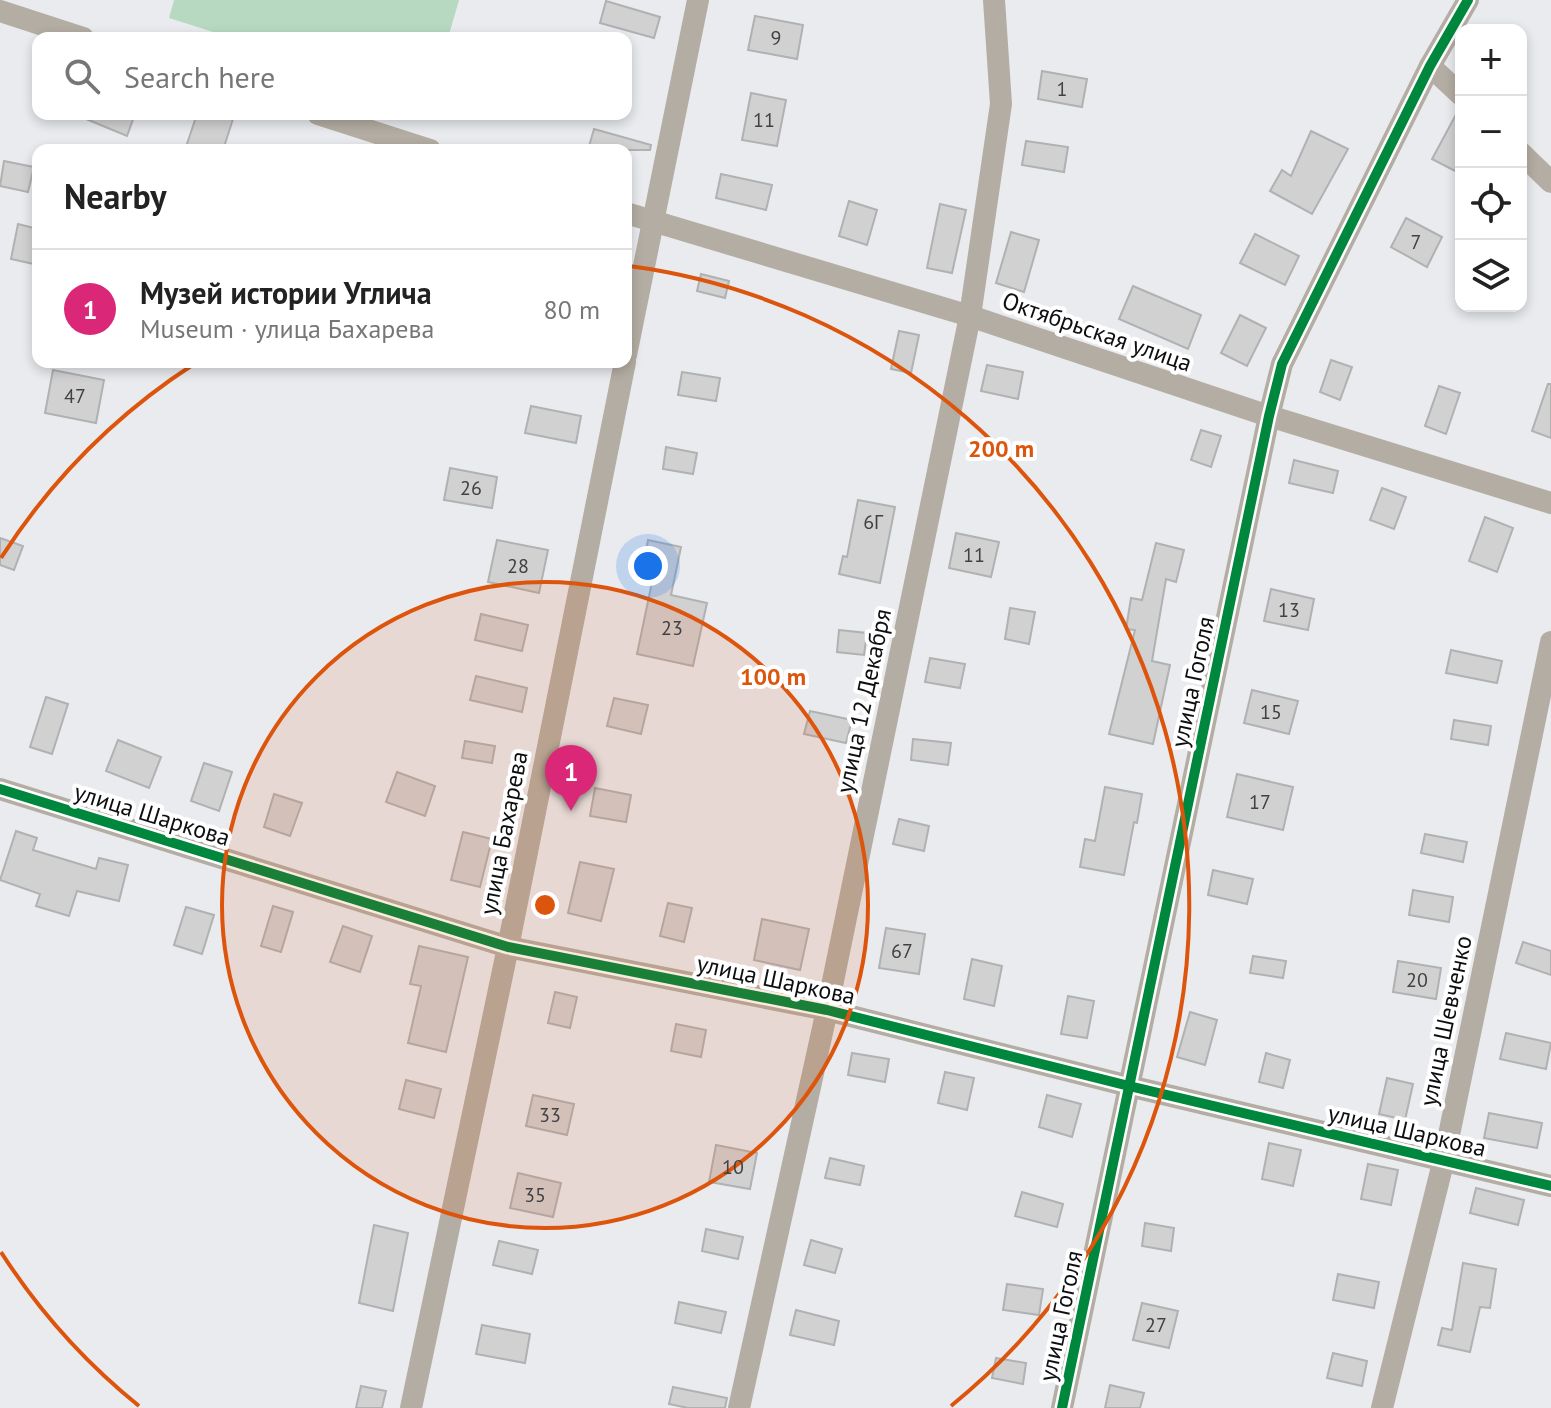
<!DOCTYPE html>
<meta charset="utf-8">
<style>
body{margin:0;font-family:"PT Sans",sans-serif;background:#f2f2f2;color:#222}
.controls{position:absolute;right:24px;top:24px;display:grid;overflow:hidden;border-radius:16px;box-shadow:0 4px 12px #0003}
.controls button{width:72px;height:72px;display:grid;place-items:center;padding:0;border:0;border-bottom:2px solid #e0e0e0;background:#fff;color:#222;font:40px sans-serif}
.you{position:absolute;left:648px;top:566px;width:28px;height:28px;margin:-20px;border:6px solid #fff;border-radius:50%;background:#1a73e8;box-shadow:0 0 0 12px #1a73e833}
.badge{display:grid;place-items:center;width:52px;height:52px;border-radius:50%;background:#db2777;color:#fff;font-size:26px;font-weight:700}
.pin{position:absolute;translate:-50% -66px;filter:drop-shadow(0 2px 4px #0008)}
.pin::after{content:'';position:absolute;top:42px;width:28px;height:24px;background:inherit;clip-path:polygon(0 0,100% 0,50% 100%)}
.list{margin:0;padding:0;list-style:none}
h2{display:flex;justify-content:space-between;align-items:center;height:104px;margin:0;padding:0 32px;font-size:34px}
h2 small{font-size:26px;font-weight:400;color:#767676}
.list li{display:grid;grid-template-columns:52px 1fr auto;gap:24px;align-items:center;box-sizing:border-box;height:120px;padding:0 32px;border-top:2px solid #e0e0e0}
.list b{display:block;font-size:30px;white-space:nowrap}
.list p{margin:0;font-size:26px;white-space:nowrap;color:#767676}
.list em{font-size:26px;font-style:normal;color:#767676}
.icon{flex:none;width:44px;height:44px;fill:none;stroke:currentColor;stroke-width:2;stroke-linecap:round;stroke-linejoin:round}
.map{position:relative;flex:none;width:1551px;height:1408px;overflow:hidden}
.search{position:absolute;background:#fff;box-shadow:0 4px 12px #0003;left:32px;top:32px;width:600px;height:88px;display:flex;align-items:center;gap:20px;box-sizing:border-box;padding:0 28px;border-radius:16px;color:#767676;font-size:30px}
.panel{position:absolute;background:#fff;box-shadow:0 4px 12px #0003;left:32px;top:144px;width:600px;height:224px;border-radius:16px}
.map>svg:first-child{display:block}
.green{fill:#b7d9c1}
.building{fill:#d2d1d2;stroke:#b0b1b1;stroke-width:2}
.lines{fill:none;stroke-linecap:round;stroke-linejoin:round}
.minor{stroke:#b4ada3;stroke-width:22}
.cycleway-casing{stroke:#fff;stroke-width:15}
.cycleway{stroke:#00873e;stroke-width:10}
.ring{fill:none;stroke:#dd550c;stroke-width:4}
.labels{text-anchor:middle;stroke-width:8;stroke-linejoin:round;paint-order:stroke}
.number-label{font-size:20px;fill:#404142}
.street-label{font-size:24px;fill:#0d0e10;stroke:#fff}
.centre{fill:#dd550c;stroke:#fff;stroke-width:4}
.ring-label{font-size:24px;text-anchor:middle;font-weight:bold;fill:#dd550c;stroke:#fff;stroke-width:8;stroke-linejoin:round;paint-order:stroke}
</style>
<div class="map">
<svg width="1551" height="1408" viewBox="0 0 1551 1408">
<rect width="100%" height="100%" fill="#e9ebef"/>
<polygon class="green" points="174,0 459,0 448,38 232,38 169,18"/>
<g class="building">
<polygon points="606,1 660,17 654,38 600,23"/>
<polygon points="755,16 803,25 797,59 748,50"/>
<polygon points="1042,71 1087,79 1082,107 1038,99"/>
<polygon points="751,93 786,100 777,146 742,140"/>
<polygon points="1459,109 1461,109 1461,174 1432,159"/>
<polygon points="74,114 135,114 127,136"/>
<polygon points="197,114 218,114 233,119 223,150 185,150"/>
<polygon points="594,129 651,145 650,150 588,150"/>
<polygon points="1311,131 1348,149 1312,214 1270,191 1282,170 1291,176"/>
<polygon points="1026,141 1068,147 1064,172 1022,165"/>
<polygon points="4,161 34,167 28,192 0,186"/>
<polygon points="721,174 772,185 766,210 716,198"/>
<polygon points="849,201 877,210 867,245 839,236"/>
<polygon points="940,204 966,210 952,273 927,268"/>
<polygon points="1406,218 1442,237 1427,267 1391,247"/>
<polygon points="18,224 38,229 38,265 11,259"/>
<polygon points="1011,232 1039,240 1024,292 996,283"/>
<polygon points="1255,234 1299,256 1285,285 1240,263"/>
<polygon points="701,274 729,281 725,298 697,291"/>
<polygon points="1133,286 1201,315 1188,349 1119,319"/>
<polygon points="1240,315 1266,328 1247,366 1221,353"/>
<polygon points="899,331 919,335 911,373 891,369"/>
<polygon points="1331,360 1352,367 1340,400 1320,392"/>
<polygon points="987,365 1023,372 1018,399 981,391"/>
<polygon points="53,370 104,380 96,423 45,413"/>
<polygon points="682,372 720,378 716,401 678,395"/>
<polygon points="1548,384 1551,384 1551,438 1532,431"/>
<polygon points="1439,386 1460,393 1446,434 1425,426"/>
<polygon points="531,406 581,416 576,443 525,433"/>
<polygon points="1201,430 1221,436 1211,467 1191,460"/>
<polygon points="666,447 697,453 693,474 663,469"/>
<polygon points="1294,460 1338,471 1333,493 1289,483"/>
<polygon points="450,468 497,477 492,508 444,500"/>
<polygon points="1382,488 1406,497 1394,529 1370,520"/>
<polygon points="858,500 895,507 880,583 839,574 843,556 847,557"/>
<polygon points="1485,517 1513,528 1497,572 1469,561"/>
<polygon points="956,533 999,542 991,577 949,568"/>
<polygon points="0,538 23,546 14,570 0,565"/>
<polygon points="497,540 548,550 539,593 488,582"/>
<polygon points="648,540 681,547 671,595 707,603 693,666 637,654 655,568 643,566"/>
<polygon points="1156,543 1184,550 1176,582 1166,579 1152,661 1170,665 1153,744 1109,734 1135,630 1126,629 1131,598 1142,600"/>
<polygon points="1271,589 1314,599 1308,630 1264,621"/>
<polygon points="1010,608 1035,612 1029,644 1005,639"/>
<polygon points="481,614 528,625 522,651 475,640"/>
<polygon points="839,630 867,633 864,655 837,652"/>
<polygon points="1451,650 1502,661 1497,683 1446,673"/>
<polygon points="930,658 965,664 960,688 925,682"/>
<polygon points="476,676 527,688 522,712 470,700"/>
<polygon points="1252,690 1298,701 1289,734 1244,723"/>
<polygon points="46,697 68,704 52,754 30,747"/>
<polygon points="614,698 648,705 641,734 607,726"/>
<polygon points="810,711 852,720 846,743 804,734"/>
<polygon points="1454,720 1491,726 1488,745 1451,739"/>
<polygon points="913,739 951,743 948,765 911,760"/>
<polygon points="118,740 161,757 149,788 106,771"/>
<polygon points="465,741 495,746 492,763 462,758"/>
<polygon points="204,763 232,772 219,811 191,801"/>
<polygon points="397,772 435,786 425,816 386,802"/>
<polygon points="1237,774 1293,787 1283,830 1227,817"/>
<polygon points="1105,787 1142,794 1137,823 1134,822 1124,875 1080,867 1085,839 1095,841"/>
<polygon points="595,788 631,795 626,822 590,816"/>
<polygon points="274,794 302,803 290,836 264,827"/>
<polygon points="899,819 929,826 924,851 893,844"/>
<polygon points="16,831 37,838 33,850 96,869 99,858 128,865 119,901 77,891 69,916 36,906 40,894 0,880"/>
<polygon points="463,832 492,839 480,887 451,880"/>
<polygon points="1425,834 1467,842 1463,862 1421,853"/>
<polygon points="580,862 614,869 601,921 568,913"/>
<polygon points="1213,870 1253,879 1247,904 1208,895"/>
<polygon points="1413,890 1453,897 1449,922 1409,915"/>
<polygon points="668,903 692,908 684,942 660,936"/>
<polygon points="273,906 293,912 281,952 261,946"/>
<polygon points="186,907 214,915 202,954 174,945"/>
<polygon points="762,919 809,929 800,970 754,960"/>
<polygon points="343,926 372,936 360,972 330,962"/>
<polygon points="886,928 925,934 919,974 879,968"/>
<polygon points="1523,942 1551,951 1551,975 1516,963"/>
<polygon points="419,946 468,957 446,1052 408,1043 421,986 410,984"/>
<polygon points="1253,956 1286,961 1283,978 1250,973"/>
<polygon points="972,959 1002,966 994,1006 964,999"/>
<polygon points="1398,961 1441,968 1436,999 1393,992"/>
<polygon points="555,992 577,997 570,1028 548,1023"/>
<polygon points="1068,996 1094,1001 1087,1038 1061,1034"/>
<polygon points="1190,1012 1217,1020 1205,1065 1177,1057"/>
<polygon points="676,1024 706,1030 701,1057 671,1051"/>
<polygon points="1506,1033 1551,1043 1546,1069 1500,1059"/>
<polygon points="852,1053 889,1059 885,1082 848,1075"/>
<polygon points="1266,1053 1290,1060 1283,1088 1259,1082"/>
<polygon points="945,1072 974,1078 967,1110 938,1103"/>
<polygon points="1387,1078 1413,1084 1405,1120 1379,1114"/>
<polygon points="406,1080 441,1089 434,1118 399,1109"/>
<polygon points="533,1095 574,1104 567,1135 526,1126"/>
<polygon points="1047,1095 1081,1104 1072,1137 1039,1127"/>
<polygon points="1489,1113 1542,1123 1537,1148 1484,1138"/>
<polygon points="1269,1143 1301,1150 1293,1186 1262,1179"/>
<polygon points="716,1145 757,1153 750,1189 709,1182"/>
<polygon points="830,1158 864,1166 860,1185 825,1178"/>
<polygon points="1368,1164 1398,1170 1391,1205 1361,1199"/>
<polygon points="518,1173 561,1183 553,1217 510,1208"/>
<polygon points="1476,1188 1524,1200 1518,1225 1470,1213"/>
<polygon points="1022,1192 1063,1204 1057,1227 1015,1216"/>
<polygon points="1145,1223 1174,1228 1171,1251 1142,1246"/>
<polygon points="374,1225 408,1233 393,1311 359,1303"/>
<polygon points="706,1229 743,1237 738,1259 702,1251"/>
<polygon points="811,1240 842,1249 835,1273 804,1265"/>
<polygon points="499,1241 538,1250 532,1274 493,1265"/>
<polygon points="1463,1263 1496,1269 1490,1308 1480,1307 1470,1352 1438,1345 1442,1328 1452,1330"/>
<polygon points="1338,1274 1379,1282 1374,1308 1333,1300"/>
<polygon points="1007,1284 1043,1289 1039,1315 1003,1310"/>
<polygon points="679,1302 726,1312 721,1333 675,1323"/>
<polygon points="1142,1303 1178,1311 1169,1348 1133,1340"/>
<polygon points="796,1310 839,1321 834,1345 790,1335"/>
<polygon points="482,1325 530,1334 525,1363 476,1354"/>
<polygon points="1333,1353 1367,1361 1362,1386 1327,1378"/>
<polygon points="996,1358 1026,1363 1023,1384 992,1378"/>
<polygon points="1110,1385 1144,1393 1140,1408 1105,1408"/>
<polygon points="361,1386 386,1391 382,1408 356,1408"/>
<polygon points="673,1387 727,1398 725,1408 688,1408 669,1404"/>
</g>
<g class="lines">
<g class="minor">
<polyline points="0,11 83,38"/>
<polyline points="1430,66 1461,95"/>
<polyline points="318,114 430,150"/>
<polyline points="1521,153 1551,182"/>
<polyline points="626,213 970,316 1269,416 1551,503"/>
<polyline points="626,355 698,0"/>
<polyline points="0,789 508,947 827,1010 1129,1086 1551,1186"/>
<polyline points="411,1408 508,947 625,362"/>
<polyline points="739,1408 827,1010 970,316 1001,104 994,0"/>
<polyline points="1062,1408 1269,416 1282,364 1430,66 1468,0"/>
<polyline points="1382,1408 1444,1159 1551,642"/>
</g>
<defs>
<g id="cycleway">
<polyline points="0,789 508,947 827,1010 1129,1086 1551,1186"/>
<polyline points="1062,1408 1269,416 1282,364 1430,66 1468,0"/>
</g>
</defs>
<use href="#cycleway" class="cycleway-casing"/>
<use href="#cycleway" class="cycleway"/>
</g>
<circle cx="545" cy="905" r="323" fill="#dd550c" fill-opacity=".12"/>
<g class="ring">
<circle cx="545" cy="905" r="323"/>
<path d="M139 1406A645 645 0 0 1 1 1252M1 558A645 645 0 0 1 194 364M629 266A645 645 0 0 1 951 1406"/>
</g>
<g class="labels">
<g class="number-label">
<text x="776" y="45">9</text>
<text x="1062" y="96">1</text>
<text x="764" y="127">11</text>
<text x="1416" y="249">7</text>
<text x="75" y="403">47</text>
<text x="471" y="495">26</text>
<text x="873" y="529">6Г</text>
<text x="974" y="562">11</text>
<text x="518" y="573">28</text>
<text x="1289" y="617">13</text>
<text x="672" y="635">23</text>
<text x="1271" y="719">15</text>
<text x="1260" y="809">17</text>
<text x="902" y="958">67</text>
<text x="1417" y="987">20</text>
<text x="550" y="1122">33</text>
<text x="733" y="1174">10</text>
<text x="535" y="1202">35</text>
<text x="1156" y="1332">27</text>
</g>
<g class="street-label">
<text transform="translate(1097 332) rotate(19)" y="8">Октябрьская улица</text>
<text transform="translate(1193 682) rotate(-78)" y="8">улица Гоголя</text>
<text transform="translate(864 701) rotate(-78)" y="8">улица 12 Декабря</text>
<text transform="translate(152 815) rotate(17)" y="8">улица Шаркова</text>
<text transform="translate(504 833) rotate(-79)" y="8">улица Бахарева</text>
<text transform="translate(776 980) rotate(12)" y="8">улица Шаркова</text>
<text transform="translate(1446 1021) rotate(-78)" y="8">улица Шевченко</text>
<text transform="translate(1407 1131) rotate(13)" y="8">улица Шаркова</text>
<text transform="translate(1061 1316) rotate(-78)" y="8">улица Гоголя</text>
</g>
</g>
<circle cx="545" cy="905" r="12" class="centre"/>
<g class="ring-label">
<text x="1001" y="457">200 m</text>
<text x="773" y="685">100 m</text>
</g>
</svg>
<div class="controls">
<button>+</button>
<button>−</button>
<button><svg class="icon" aria-label="locate" viewBox="0 0 24 24"><circle cx="12" cy="12" r="6"/><path d="M12 2v4M12 18v4M2 12h4M18 12h4"/></svg></button>
<button><svg class="icon" aria-label="layers" viewBox="0 0 24 24"><path d="M12 4l9 5-9 5-9-5zM3 14l9 5 9-5"/></svg></button>
</div>
<div class="you"></div>
<div class="pin badge" style="left:571px;top:811px">1</div>
<div class="search"><svg class="icon" aria-label="search" viewBox="0 0 24 24"><circle cx="10" cy="10" r="6"/><path d="M15 15l6 6"/></svg>Search here</div>
<section class="panel">
<h2>Nearby<small></small></h2>
<ul class="list">
<li><span class="badge">1</span><div><b>Музей истории Углича</b><p>Museum · улица Бахарева</p></div><em>80 m</em></li>
</ul>
</section>
</div>
